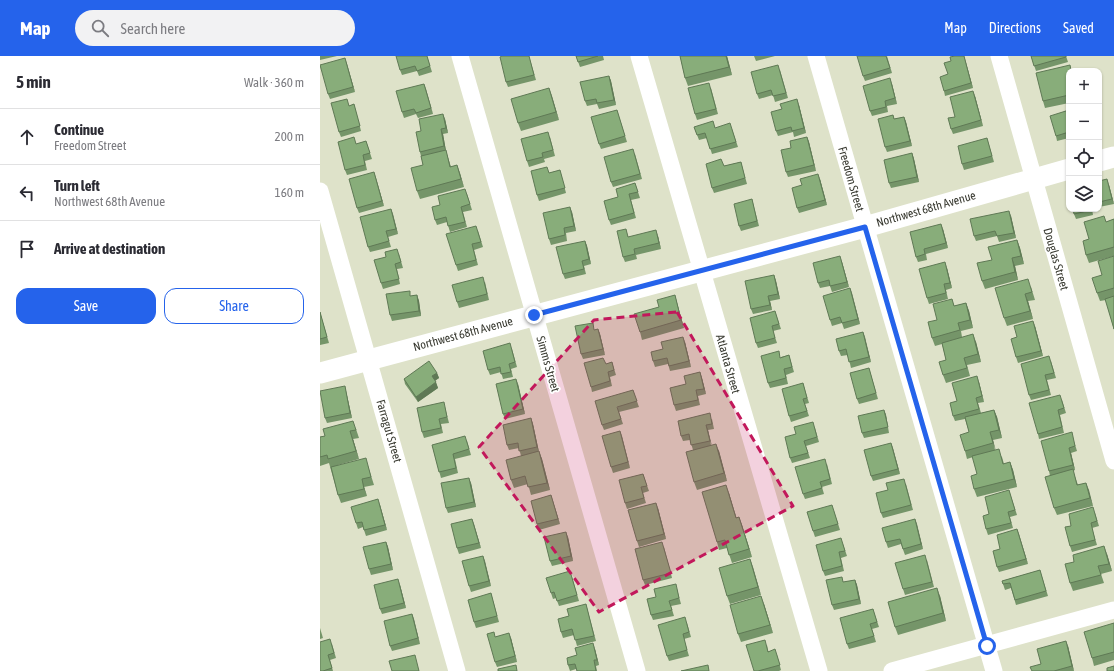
<!DOCTYPE html>
<meta charset="utf-8">
<style>
body{margin:0;font-family:"Asap Condensed",sans-serif;background:#f2f2f3;color:#2b2b33}
.controls{position:absolute;right:12px;top:12px;display:grid;overflow:hidden;border-radius:8px;box-shadow:0 1px 3px #0004}
.controls button{width:36px;height:36px;display:grid;place-items:center;padding:0;border:0;border-bottom:1px solid #e1e1e2;background:#fff;color:#2b2b33;font:20px sans-serif}
.stop{position:absolute;width:12px;height:12px;margin:-9px;border:3px solid #2563eb;border-radius:50%;background:#fff}
.stop.end{background:#2563eb;border-color:#fff;box-shadow:0 1px 4px #0008}
.list{margin:0;padding:0;list-style:none}
h2{display:flex;justify-content:space-between;align-items:center;height:52px;margin:0;padding:0 16px;font-size:17px}
h2 small{font-size:13px;font-weight:400;color:#7c7c81}
.list li{display:grid;grid-template-columns:26px 1fr auto;gap:12px;align-items:center;box-sizing:border-box;height:56px;padding:0 16px;border-top:1px solid #e1e1e2}
.list b{display:block;font-size:15px;white-space:nowrap}
.list p{margin:0;font-size:13px;white-space:nowrap;color:#7c7c81}
.list em{font-size:13px;font-style:normal;color:#7c7c81}
.actions{display:flex;gap:8px;padding:12px 16px}
.actions a{flex:1;padding:9px 0;border:1px solid #2563eb;border-radius:12px;text-align:center;font-size:14px;color:#2563eb}
.actions .main{background:#2563eb;color:#fff}
.icon{flex:none;width:22px;height:22px;fill:none;stroke:currentColor;stroke-width:2;stroke-linecap:round;stroke-linejoin:round}
.map{position:relative;flex:none;width:794px;height:615px;overflow:hidden}
header{display:flex;align-items:center;gap:24px;box-sizing:border-box;height:56px;padding:0 20px;background:#2563eb;color:#fff}
header strong{font-size:19px}
nav{display:flex;gap:22px;margin-inline-start:auto;font-size:14px}
.search{width:280px;height:36px;background:#f2f2f3;display:flex;align-items:center;gap:10px;box-sizing:border-box;padding:0 14px;border-radius:22px;color:#7c7c81;font-size:15px}
main{display:flex}
aside{flex:1;background:#fff}
.map>svg:first-child{display:block}
.lines{fill:none;stroke-linecap:round;stroke-linejoin:round}
.minor{stroke:#fff;stroke-width:17}
.tertiary{stroke:#fff;stroke-width:21}
.wall{fill:#759569}
.shaded-wall{fill:#5f7955}
.building{fill:#88ad7a;stroke:#5f7955}
.route{stroke:#2563eb;stroke-width:5}
.marked{fill:#c2185b;fill-opacity:0.2;stroke:#c2185b;stroke-width:3;stroke-dasharray:8 5;stroke-linejoin:round}
.labels{text-anchor:middle;stroke-width:3.5;stroke-linejoin:round;paint-order:stroke}
.street-label{font-size:12px;fill:#393a31;stroke:#fff}
</style>
<header>
<strong>Map</strong>
<div class="search"><svg class="icon" aria-label="search" viewBox="0 0 24 24"><circle cx="10" cy="10" r="6"/><path d="M15 15l6 6"/></svg>Search here</div>
<nav><a>Map</a><a>Directions</a><a>Saved</a></nav>
</header>
<main>
<aside>
<h2>5 min<small>Walk · 360 m</small></h2>
<ul class="list">
<li><svg class="icon" aria-label="ahead" viewBox="0 0 24 24"><path d="M12 20V5M6 11l6-6 6 6"/></svg><div><b>Continue</b><p>Freedom Street</p></div><em>200 m</em></li>
<li><svg class="icon" aria-label="left" viewBox="0 0 24 24"><path d="M17 20v-9H6M10 6l-5 5 5 5"/></svg><div><b>Turn left</b><p>Northwest 68th Avenue</p></div><em>160 m</em></li>
<li><svg class="icon" aria-label="arrive" viewBox="0 0 24 24"><path d="M6 21V4h12l-3 4 3 4H6"/></svg><div><b>Arrive at destination</b></div></li>
</ul>
<div class="actions"><a class="main">Save</a><a>Share</a></div>
</aside>
<div class="map">
<svg width="794" height="615" viewBox="0 0 794 615">
<rect width="100%" height="100%" fill="#dee2c9"/>
<g class="lines">
<g class="minor">
<polyline points="140,0 317,615"/>
<polyline points="319,0 499,615"/>
<polyline points="496,0 674,615"/>
<polyline points="679,0 794,405"/>
<polyline points="0,135 137,615"/>
<polyline points="572,615 794,554"/>
</g>
<g class="tertiary">
<polyline points="779,105 794,101"/>
<polyline points="0,317 545,171 749,113"/>
</g>
</g>
<g class="wall">
<polygon points="0,0 17,0 0,4"/>
<polygon points="107,0 112,16 99,20 97,15 82,19 80,14"/>
<polygon points="209,0 216,24 188,31 186,26"/>
<polygon points="256,0 283,0 284,4 260,11"/>
<polygon points="360,0 407,0 412,19 368,30 365,22"/>
<polygon points="434,0 455,0 436,5"/>
<polygon points="567,0 572,17 545,25 543,20"/>
<polygon points="644,0 653,32 625,40 624,35 631,5"/>
<polygon points="711,0 746,0 748,6 716,15"/>
<polygon points="25,2 35,36 10,43 8,38"/>
<polygon points="750,9 752,15 749,15 749,47 725,52 723,45"/>
<polygon points="460,14 468,42 455,46 453,39 439,43 437,38"/>
<polygon points="289,20 291,25 296,49 279,53 277,48 267,50 265,45"/>
<polygon points="104,28 113,58 98,62 96,58 84,62 82,56"/>
<polygon points="572,28 577,48 567,50 568,56 552,60 550,55"/>
<polygon points="229,32 239,64 201,75 198,67"/>
<polygon points="391,32 398,58 377,64 375,58"/>
<polygon points="655,40 663,70 633,78 631,73 635,61"/>
<polygon points="34,48 41,75 21,81 19,76 29,50"/>
<polygon points="479,49 486,77 474,81 473,76 458,80 456,75"/>
<polygon points="297,54 307,86 281,93 279,88"/>
<polygon points="749,54 749,82 737,85 736,80"/>
<polygon points="573,59 574,63 584,61 586,66 592,90 567,96 565,91"/>
<polygon points="125,63 128,77 123,78 126,95 131,111 137,109 144,131 100,143 97,135 103,109 100,96 101,75"/>
<polygon points="374,71 412,73 418,91 392,98 387,82 379,84"/>
<polygon points="230,81 235,100 224,103 225,106 209,111 207,105"/>
<polygon points="487,81 489,86 496,115 468,121 466,116 471,92"/>
<polygon points="667,82 674,106 644,114 642,108"/>
<polygon points="46,85 52,103 45,105 47,114 27,119 25,114 37,88"/>
<polygon points="592,97 594,103 599,126 571,132 569,127"/>
<polygon points="315,98 322,123 293,131 291,126"/>
<polygon points="421,106 427,128 394,137 392,132 404,110"/>
<polygon points="240,114 246,137 219,145 217,139 229,117"/>
<polygon points="54,116 64,150 39,157 37,152"/>
<polygon points="500,123 507,149 479,157 477,152 482,129"/>
<polygon points="779,125 789,129 794,148 779,151"/>
<polygon points="315,127 320,142 311,144 316,162 291,169 289,164 298,141"/>
<polygon points="147,138 152,154 143,156 147,171 130,176 127,166 117,169 115,164 120,149"/>
<polygon points="432,143 439,170 421,175 419,170"/>
<polygon points="71,153 78,178 68,181 71,191 50,196 48,191"/>
<polygon points="772,153 773,159 756,163 754,158"/>
<polygon points="252,156 256,175 246,177 247,185 231,189 229,183"/>
<polygon points="691,160 696,182 679,186 677,180 656,185 654,180"/>
<polygon points="794,163 794,200 769,207 766,199 769,183 786,166"/>
<polygon points="306,173 308,181 338,180 341,193 316,199 317,203 305,206 303,201"/>
<polygon points="623,173 628,192 606,198 607,204 598,206 596,201"/>
<polygon points="158,175 163,191 154,194 158,209 138,215 136,209"/>
<polygon points="697,184 700,192 704,208 695,210 698,224 665,233 662,225 672,204"/>
<polygon points="265,185 267,190 271,208 264,210 266,218 245,223 243,218"/>
<polygon points="79,198 83,212 77,213 80,228 63,233 61,227"/>
<polygon points="794,200 794,274 786,244 780,245 777,237 782,219"/>
<polygon points="522,206 529,231 512,236 510,230 500,232 498,227"/>
<polygon points="627,212 632,232 626,234 628,243 609,248 607,242"/>
<polygon points="454,219 456,225 460,243 450,245 452,254 433,258 431,253"/>
<polygon points="165,226 169,244 139,252 137,246"/>
<polygon points="711,231 715,244 708,245 713,263 687,270 684,262"/>
<polygon points="530,232 540,268 524,273 522,267 512,270 510,264"/>
<polygon points="97,239 99,245 101,260 72,265 70,259 92,240"/>
<polygon points="355,239 364,272 322,284 320,276 339,251"/>
<polygon points="632,243 634,250 646,247 649,255 653,272 641,275 642,281 656,286 661,306 647,309 650,320 626,327 623,319 626,304 622,288 615,290 612,282 617,264"/>
<polygon points="455,255 461,273 453,275 457,287 438,292 436,287"/>
<polygon points="0,256 9,287 0,289"/>
<polygon points="715,270 723,300 698,307 696,301 697,281"/>
<polygon points="278,273 280,278 285,299 263,303 261,298 275,274"/>
<polygon points="543,276 551,306 531,312 528,299 521,300 519,295"/>
<polygon points="365,286 371,311 350,315 348,308 335,311 333,305 343,293"/>
<polygon points="192,293 197,311 191,313 193,321 183,323 181,316 170,319 168,314"/>
<polygon points="469,299 474,316 466,319 468,328 450,332 448,327 461,301"/>
<polygon points="731,305 736,322 727,324 731,339 711,344 709,339"/>
<polygon points="292,306 296,319 290,321 292,330 272,336 271,331 286,308"/>
<polygon points="549,312 558,343 539,348 537,343"/>
<polygon points="380,316 382,322 386,338 378,340 380,349 356,355 354,349 366,328"/>
<polygon points="117,317 119,322 115,325 118,332 98,346 85,328 84,323"/>
<polygon points="659,326 664,346 658,347 661,357 674,354 677,361 682,382 673,384 675,394 682,401 684,408 690,406 693,414 697,431 657,441 654,433 657,418 653,401 647,403 645,395 649,376 645,363 635,365 633,360 637,345"/>
<polygon points="483,327 489,347 485,348 489,360 471,366 469,360"/>
<polygon points="198,328 205,358 185,363 183,358"/>
<polygon points="25,330 26,335 32,362 7,367 5,362"/>
<polygon points="313,334 319,351 299,356 303,368 284,374 282,369"/>
<polygon points="742,344 746,357 740,359 744,377 719,383 718,378"/>
<polygon points="125,351 129,367 121,368 123,377 104,382 102,376"/>
<polygon points="564,354 566,359 569,377 544,382 542,377"/>
<polygon points="211,362 213,368 219,396 222,403 230,434 211,439 208,428 194,432 191,424 201,400 199,392 189,394 187,389"/>
<polygon points="392,363 394,373 388,374 391,389 399,395 407,425 377,434 374,426 373,394 370,384 363,385 361,380"/>
<polygon points="495,372 499,386 486,390 490,402 472,407 470,402 476,378"/>
<polygon points="36,373 39,382 33,383 39,403 18,409 48,410 54,429 44,431 47,440 21,447 18,439 9,407 0,410 0,381"/>
<polygon points="300,375 310,412 293,417 291,411"/>
<polygon points="753,382 757,395 751,397 755,414 753,415 758,429 766,427 773,450 737,459 734,452 730,420 729,415"/>
<polygon points="147,385 151,399 135,403 138,417 121,422 112,389"/>
<polygon points="571,387 580,418 553,425 551,420"/>
<polygon points="507,408 512,428 502,431 504,438 485,443 483,438"/>
<polygon points="323,418 329,435 323,437 326,447 307,453 305,447"/>
<polygon points="151,427 156,451 128,457 126,452"/>
<polygon points="586,428 593,454 563,462 561,457"/>
<polygon points="689,434 697,459 690,461 693,472 668,479 666,473 669,458"/>
<polygon points="409,437 416,462 419,461 422,469 432,501 412,507 407,492 399,494 397,486"/>
<polygon points="231,439 240,468 219,474 217,468"/>
<polygon points="60,449 67,474 46,480 43,471 38,473 36,467"/>
<polygon points="338,452 346,483 319,491 317,485"/>
<polygon points="514,455 520,474 495,481 493,475"/>
<polygon points="775,457 779,470 772,472 777,489 752,496 750,490 751,470"/>
<polygon points="152,463 161,492 139,498 137,492"/>
<polygon points="595,463 603,493 585,499 581,488 568,492 566,486"/>
<polygon points="697,473 708,508 679,516 677,511 680,493"/>
<polygon points="248,481 253,505 232,510 230,505"/>
<polygon points="66,486 68,491 73,514 51,519 49,513"/>
<polygon points="523,488 527,500 521,502 524,515 505,520 503,515"/>
<polygon points="344,491 352,522 325,529 323,524"/>
<polygon points="787,498 792,515 781,518 784,527 753,535 750,527"/>
<polygon points="163,500 171,530 151,536 149,530"/>
<polygon points="430,503 441,539 410,548 407,540"/>
<polygon points="607,504 614,531 585,539 583,533"/>
<polygon points="720,514 728,540 696,549 691,532 685,534 682,525"/>
<polygon points="252,521 259,545 239,550 236,542 233,543 231,537"/>
<polygon points="535,524 537,529 541,548 514,554 512,549 524,526"/>
<polygon points="80,529 86,552 62,558 60,553"/>
<polygon points="357,533 361,548 351,550 354,560 333,564 331,559 336,541"/>
<polygon points="171,537 179,566 156,572 154,566"/>
<polygon points="620,540 626,565 578,579 575,571"/>
<polygon points="266,548 276,585 257,590 254,579 243,582 241,576 249,560"/>
<polygon points="444,548 453,577 421,586 418,578"/>
<polygon points="553,553 559,571 552,573 556,586 529,593 527,588"/>
<polygon points="92,558 100,588 72,595 70,590"/>
<polygon points="367,567 371,581 364,583 369,600 349,605 347,600"/>
<polygon points="794,567 794,604 774,610 772,602"/>
<polygon points="0,572 3,582 0,583"/>
<polygon points="176,580 191,582 197,606 177,611 175,606"/>
<polygon points="12,588 16,602 10,604 13,615 0,615"/>
<polygon points="447,589 448,595 457,599 461,614 459,615 434,615"/>
<polygon points="748,590 754,615 712,615 721,608"/>
<polygon points="275,593 279,609 276,610 277,615 257,615 256,613 250,615 248,609 257,599"/>
</g>
<g class="shaded-wall">
<polygon points="406,0 407,0 412,19 409,11"/>
<polygon points="644,0 645,3 653,32 651,27"/>
<polygon points="25,2 27,8 35,36 33,31"/>
<polygon points="289,20 291,25 296,49 294,44"/>
<polygon points="570,22 572,28 577,48 575,42"/>
<polygon points="104,28 106,33 113,58 111,52"/>
<polygon points="229,32 232,40 239,64 236,56"/>
<polygon points="653,35 655,40 663,70 661,64"/>
<polygon points="477,43 479,49 486,77 484,72"/>
<polygon points="123,58 125,63 128,77 126,72"/>
<polygon points="584,61 586,66 592,90 590,85"/>
<polygon points="121,73 123,78 126,95 133,119 124,90"/>
<polygon points="487,81 489,86 496,115 494,109"/>
<polygon points="592,97 594,103 599,126 597,121"/>
<polygon points="137,109 140,117 144,131 141,123"/>
<polygon points="54,116 56,122 64,150 62,145"/>
<polygon points="498,118 500,123 507,149 505,144"/>
<polygon points="787,123 789,129 794,148 792,143"/>
<polygon points="250,151 252,156 256,175 254,170"/>
<polygon points="71,153 73,158 78,178 76,173"/>
<polygon points="689,155 691,160 696,182 694,177"/>
<polygon points="621,168 623,173 628,192 626,187"/>
<polygon points="336,174 338,180 341,193 339,187"/>
<polygon points="697,184 700,192 704,208 701,200"/>
<polygon points="265,185 267,190 271,208 269,203"/>
<polygon points="520,200 522,206 529,231 527,226"/>
<polygon points="692,202 695,210 698,224 695,216"/>
<polygon points="625,206 627,212 632,232 630,227"/>
<polygon points="454,219 456,225 460,243 458,238"/>
<polygon points="530,232 532,237 540,268 538,263"/>
<polygon points="705,238 708,245 713,263 710,255"/>
<polygon points="97,239 99,245 101,260 99,255"/>
<polygon points="355,239 357,247 364,272 361,264"/>
<polygon points="448,240 450,245 452,254 450,249"/>
<polygon points="646,247 649,255 653,272 650,264"/>
<polygon points="713,265 715,270 723,300 721,295"/>
<polygon points="278,273 280,278 285,299 283,293"/>
<polygon points="543,276 545,281 551,306 549,301"/>
<polygon points="653,278 656,286 661,306 658,298"/>
<polygon points="363,281 365,286 371,311 369,305"/>
<polygon points="380,316 382,322 386,338 384,333"/>
<polygon points="117,317 119,322 114,325 112,320"/>
<polygon points="657,320 659,326 664,346 662,340"/>
<polygon points="196,323 198,328 205,358 203,353"/>
<polygon points="116,326 118,332 98,346 96,341"/>
<polygon points="25,330 26,335 32,362 30,357"/>
<polygon points="564,354 566,359 569,377 568,371"/>
<polygon points="674,354 677,361 682,382 679,374"/>
<polygon points="211,362 213,368 219,396 217,391"/>
<polygon points="386,369 388,374 392,390 390,385"/>
<polygon points="30,375 33,383 39,403 36,395"/>
<polygon points="300,375 302,380 310,412 308,406"/>
<polygon points="670,376 673,384 676,395 673,387"/>
<polygon points="571,387 573,392 580,418 578,413"/>
<polygon points="396,388 399,395 407,425 404,417"/>
<polygon points="749,392 751,397 755,414 753,409"/>
<polygon points="219,395 222,403 230,434 227,427"/>
<polygon points="690,406 693,414 697,431 694,423"/>
<polygon points="149,422 151,427 156,451 154,446"/>
<polygon points="42,423 44,431 47,440 44,433"/>
<polygon points="766,427 769,434 773,450 770,442"/>
<polygon points="406,429 409,437 419,470 416,462"/>
<polygon points="231,439 233,445 240,468 238,463"/>
<polygon points="58,443 60,449 67,474 65,469"/>
<polygon points="336,447 338,452 346,483 344,478"/>
<polygon points="419,461 422,469 432,501 429,493"/>
<polygon points="152,463 154,468 161,492 159,487"/>
<polygon points="595,463 597,468 603,493 601,488"/>
<polygon points="697,473 699,478 708,508 706,503"/>
<polygon points="246,476 248,481 253,505 251,500"/>
<polygon points="66,486 68,491 73,514 71,508"/>
<polygon points="784,490 787,498 792,515 789,508"/>
<polygon points="163,500 165,505 171,530 169,525"/>
<polygon points="430,503 433,511 441,539 438,531"/>
<polygon points="78,523 80,529 86,552 84,547"/>
<polygon points="535,524 537,529 541,548 539,543"/>
<polygon points="617,532 620,540 626,565 623,557"/>
<polygon points="441,540 444,548 453,577 450,569"/>
<polygon points="92,558 94,563 100,588 98,582"/>
<polygon points="189,577 191,582 197,606 195,600"/>
<polygon points="746,585 748,590 754,615 752,610"/>
<polygon points="273,587 275,593 279,609 277,604"/>
</g>
<g class="building">
<polygon points="76,0 107,0 110,10 97,15 95,10 80,14"/>
<polygon points="182,0 209,0 214,19 186,26 180,1"/>
<polygon points="256,0 278,0 258,6"/>
<polygon points="360,0 406,0 409,11 365,22"/>
<polygon points="537,0 566,0 570,12 543,20"/>
<polygon points="635,0 644,0 651,27 624,35 620,21 628,18 624,7 631,5 630,1"/>
<polygon points="711,0 746,0 746,1 714,10"/>
<polygon points="25,2 33,31 8,38 0,9"/>
<polygon points="458,9 466,37 453,40 451,34 437,38 431,16"/>
<polygon points="750,9 751,15 749,15 749,39 723,45 716,17"/>
<polygon points="289,20 294,44 277,47 276,43 265,45 260,26"/>
<polygon points="570,22 575,42 565,45 566,51 550,55 543,30"/>
<polygon points="389,27 396,53 375,58 368,32"/>
<polygon points="104,28 111,52 96,57 94,53 82,56 76,35"/>
<polygon points="229,32 236,56 198,67 191,43"/>
<polygon points="653,35 661,64 631,73 628,62 635,61 630,41"/>
<polygon points="27,43 29,50 34,48 40,70 19,76 11,47"/>
<polygon points="477,43 484,72 472,75 471,71 456,75 451,56 462,53 460,48"/>
<polygon points="297,54 305,80 279,88 271,61"/>
<polygon points="749,54 749,76 736,80 730,60"/>
<polygon points="123,58 126,72 121,73 124,90 100,96 96,76 101,75 99,63"/>
<polygon points="573,59 574,63 584,61 590,85 565,91 558,63"/>
<polygon points="393,65 395,72 410,67 416,86 390,93 385,77 377,79 374,71"/>
<polygon points="228,76 233,94 222,97 223,101 207,105 201,83"/>
<polygon points="34,81 36,88 46,85 50,97 43,99 45,109 25,114 18,86"/>
<polygon points="487,81 494,109 466,116 461,94 471,92 470,85"/>
<polygon points="667,82 672,100 642,108 638,90"/>
<polygon points="313,93 320,118 291,126 284,101"/>
<polygon points="126,94 130,111 137,109 141,123 97,135 91,112 103,109 101,100"/>
<polygon points="592,97 597,121 569,127 564,104"/>
<polygon points="401,103 404,110 421,106 425,122 392,132 386,108"/>
<polygon points="227,111 229,117 240,114 245,132 217,139 211,115"/>
<polygon points="54,116 62,145 37,152 29,123"/>
<polygon points="498,118 505,144 477,152 472,132 482,129 480,123"/>
<polygon points="787,123 792,143 779,146 779,125"/>
<polygon points="315,127 318,136 309,138 314,157 289,164 284,145 298,141 296,133"/>
<polygon points="145,133 150,148 141,151 145,166 128,170 126,161 115,164 112,151 120,149 118,140"/>
<polygon points="432,143 437,165 419,170 414,148"/>
<polygon points="250,151 254,170 244,172 245,179 229,183 223,157"/>
<polygon points="71,153 76,173 66,175 69,185 48,191 40,161"/>
<polygon points="753,153 771,153 771,154 754,158"/>
<polygon points="689,155 694,177 677,180 675,175 654,180 650,163"/>
<polygon points="784,160 786,166 794,163 794,191 766,199 763,185 769,183 764,166"/>
<polygon points="621,168 626,187 604,193 605,198 596,201 590,176"/>
<polygon points="156,170 161,186 152,188 156,204 136,209 126,178"/>
<polygon points="306,173 308,181 336,174 339,187 314,193 315,198 303,201 297,175"/>
<polygon points="697,184 701,200 692,202 695,216 662,225 657,207 672,204 668,191"/>
<polygon points="265,185 269,203 262,205 264,213 243,218 236,191"/>
<polygon points="77,193 81,206 75,208 79,223 61,227 54,204 66,201 65,196"/>
<polygon points="520,200 527,226 510,230 509,224 498,227 493,207"/>
<polygon points="794,200 794,232 777,237 772,222 782,219 778,205"/>
<polygon points="625,206 630,227 624,228 626,237 607,242 599,213"/>
<polygon points="454,219 458,238 448,240 450,249 431,253 425,225"/>
<polygon points="163,221 167,238 137,246 132,229"/>
<polygon points="708,223 712,236 705,238 710,255 684,262 675,232"/>
<polygon points="530,232 538,263 522,267 520,261 510,264 503,240"/>
<polygon points="90,235 90,240 97,239 99,255 70,259 66,238"/>
<polygon points="355,239 361,264 320,276 314,258 339,251 337,244"/>
<polygon points="794,240 794,273 785,243"/>
<polygon points="632,243 634,250 646,247 650,264 638,267 640,274 612,282 608,266 617,264 613,248"/>
<polygon points="455,255 459,268 452,270 455,282 436,287 430,262"/>
<polygon points="0,256 7,281 0,283"/>
<polygon points="713,265 721,295 696,301 691,283 697,281 694,270"/>
<polygon points="273,267 274,274 278,273 283,293 261,298 255,270"/>
<polygon points="543,276 549,301 529,306 526,293 519,295 516,283"/>
<polygon points="653,278 658,298 644,302 647,312 623,319 619,306 626,304 622,287"/>
<polygon points="363,281 369,305 349,310 347,302 333,305 331,296 343,293 341,286"/>
<polygon points="190,287 195,306 189,308 191,316 181,318 180,311 168,314 163,295"/>
<polygon points="459,295 460,302 469,299 472,311 464,313 466,322 448,327 441,300"/>
<polygon points="729,300 734,317 725,319 729,334 709,339 701,308"/>
<polygon points="283,302 286,308 292,306 294,314 288,316 290,325 271,331 264,307"/>
<polygon points="109,305 117,317 112,320 116,326 96,341 84,323"/>
<polygon points="549,312 556,337 537,343 530,317"/>
<polygon points="380,316 384,333 376,334 378,344 354,349 350,332 366,328 364,320"/>
<polygon points="657,320 662,340 656,342 659,353 633,360 630,347 637,345 632,327"/>
<polygon points="196,323 203,353 183,358 176,328"/>
<polygon points="483,327 487,342 483,343 487,355 469,360 462,333"/>
<polygon points="25,330 30,357 5,362 0,335"/>
<polygon points="313,334 317,345 297,351 301,363 282,369 275,345"/>
<polygon points="740,339 744,352 738,354 742,371 718,378 709,347"/>
<polygon points="124,346 127,361 119,363 121,372 102,376 97,352"/>
<polygon points="564,354 568,371 542,377 538,360"/>
<polygon points="674,354 679,374 670,376 673,387 645,395 640,379 649,376 645,361"/>
<polygon points="390,357 392,368 386,369 390,385 371,389 369,378 361,380 358,365"/>
<polygon points="211,362 217,391 199,395 198,387 187,389 183,369"/>
<polygon points="33,365 36,374 30,375 36,395 8,403 7,399 0,401 0,381 5,380 3,373"/>
<polygon points="493,366 497,381 484,385 488,397 470,402 465,381 476,378 474,371"/>
<polygon points="300,375 308,406 291,411 282,380"/>
<polygon points="752,376 755,390 749,392 753,409 729,415 721,385"/>
<polygon points="145,380 149,393 133,398 136,412 119,416 112,389"/>
<polygon points="571,387 578,413 551,420 544,394"/>
<polygon points="396,388 404,417 374,426 366,396"/>
<polygon points="679,393 683,408 690,406 694,423 654,433 651,420 657,418 652,400"/>
<polygon points="219,395 227,427 208,431 205,420 191,424 186,404"/>
<polygon points="46,402 51,421 42,423 44,433 18,439 11,411"/>
<polygon points="505,403 510,423 500,426 502,432 483,438 475,411"/>
<polygon points="753,413 757,429 766,427 770,442 734,452 725,421"/>
<polygon points="323,418 327,430 321,431 324,442 305,447 299,424"/>
<polygon points="149,422 154,446 126,452 121,427"/>
<polygon points="584,423 591,449 561,457 556,437 568,434 566,427"/>
<polygon points="406,429 416,462 419,461 429,493 409,499 405,484 397,486 382,436"/>
<polygon points="689,434 695,454 688,456 691,467 666,473 663,460 669,458 665,441"/>
<polygon points="231,439 238,463 217,468 211,445"/>
<polygon points="58,443 65,469 44,474 42,466 36,467 31,451"/>
<polygon points="336,447 344,478 317,485 308,454"/>
<polygon points="512,449 518,468 493,475 487,456"/>
<polygon points="773,451 777,465 771,467 775,484 750,490 745,471 751,470 749,458"/>
<polygon points="152,463 159,487 137,492 131,468"/>
<polygon points="595,463 601,488 583,493 580,483 566,486 562,472"/>
<polygon points="697,473 706,503 677,511 673,495 680,493 677,479"/>
<polygon points="246,476 251,500 230,505 224,481"/>
<polygon points="521,482 525,495 519,496 522,510 503,515 496,489"/>
<polygon points="66,486 71,508 49,513 43,491"/>
<polygon points="342,486 351,517 323,524 315,493"/>
<polygon points="784,490 789,508 778,510 781,519 750,527 745,508 754,506 753,499"/>
<polygon points="605,499 612,526 583,533 575,507"/>
<polygon points="163,500 169,525 149,530 142,505"/>
<polygon points="430,503 438,531 407,540 399,512"/>
<polygon points="720,514 726,535 695,544 690,527 683,528 682,525"/>
<polygon points="250,515 257,539 237,545 234,536 231,537 226,522"/>
<polygon points="522,521 523,526 535,524 539,543 512,549 506,524"/>
<polygon points="78,523 84,547 60,553 54,529"/>
<polygon points="356,528 359,542 349,545 352,554 331,559 327,543 336,541 334,533"/>
<polygon points="617,532 623,557 575,571 568,546"/>
<polygon points="171,537 177,560 154,566 148,544"/>
<polygon points="441,540 450,569 418,578 410,549"/>
<polygon points="266,548 274,580 255,584 252,573 241,576 238,563 249,560 247,553"/>
<polygon points="553,553 557,566 550,568 554,580 527,588 520,562"/>
<polygon points="92,558 98,582 70,590 64,565"/>
<polygon points="365,561 369,576 363,578 367,594 347,600 338,569"/>
<polygon points="794,567 794,596 772,602 764,576"/>
<polygon points="174,576 175,581 189,577 195,600 175,606 167,578"/>
<polygon points="10,583 14,597 8,599 12,612 3,615 0,615 0,586"/>
<polygon points="445,584 448,596 455,593 460,609 438,615 434,615 426,589"/>
<polygon points="746,585 752,610 734,615 712,615 710,611 721,608 717,593"/>
<polygon points="273,587 277,604 274,604 276,615 257,615 255,608 248,609 247,602 257,599 255,592"/>
<polygon points="95,599 99,615 72,615 69,605"/>
<polygon points="196,609 197,615 178,615 178,613"/>
<polygon points="388,609 389,615 361,615"/>
<polygon points="794,610 794,615 787,615 787,612"/>
</g>
<g class="lines">
<polyline class="route" points="214,259 545,171 667,590"/>
</g>
<path class="marked" d="M357,256L473,450L279,556L159,391L274,264Z"/>
<g class="labels">
<g class="street-label">
<text transform="translate(531 123) rotate(74)" y="4">Freedom Street</text>
<text transform="translate(606 153) rotate(-16)" y="4">Northwest 68th Avenue</text>
<text transform="translate(736 203) rotate(74)" y="4">Douglas Street</text>
<text transform="translate(143 278) rotate(-15)" y="4">Northwest 68th Avenue</text>
<text transform="translate(228 308) rotate(74)" y="4">Simms Street</text>
<text transform="translate(408 308) rotate(74)" y="4">Atlanta Street</text>
<text transform="translate(69 375) rotate(74)" y="4">Farragut Street</text>
</g>
</g>
</svg>
<div class="controls">
<button>+</button>
<button>−</button>
<button><svg class="icon" aria-label="locate" viewBox="0 0 24 24"><circle cx="12" cy="12" r="6"/><path d="M12 2v4M12 18v4M2 12h4M18 12h4"/></svg></button>
<button><svg class="icon" aria-label="layers" viewBox="0 0 24 24"><path d="M12 4l9 5-9 5-9-5zM3 14l9 5 9-5"/></svg></button>
</div>
<div class="stop" style="left:667px;top:590px"></div>
<div class="stop end" style="left:214px;top:259px"></div>
</div>
</main>
